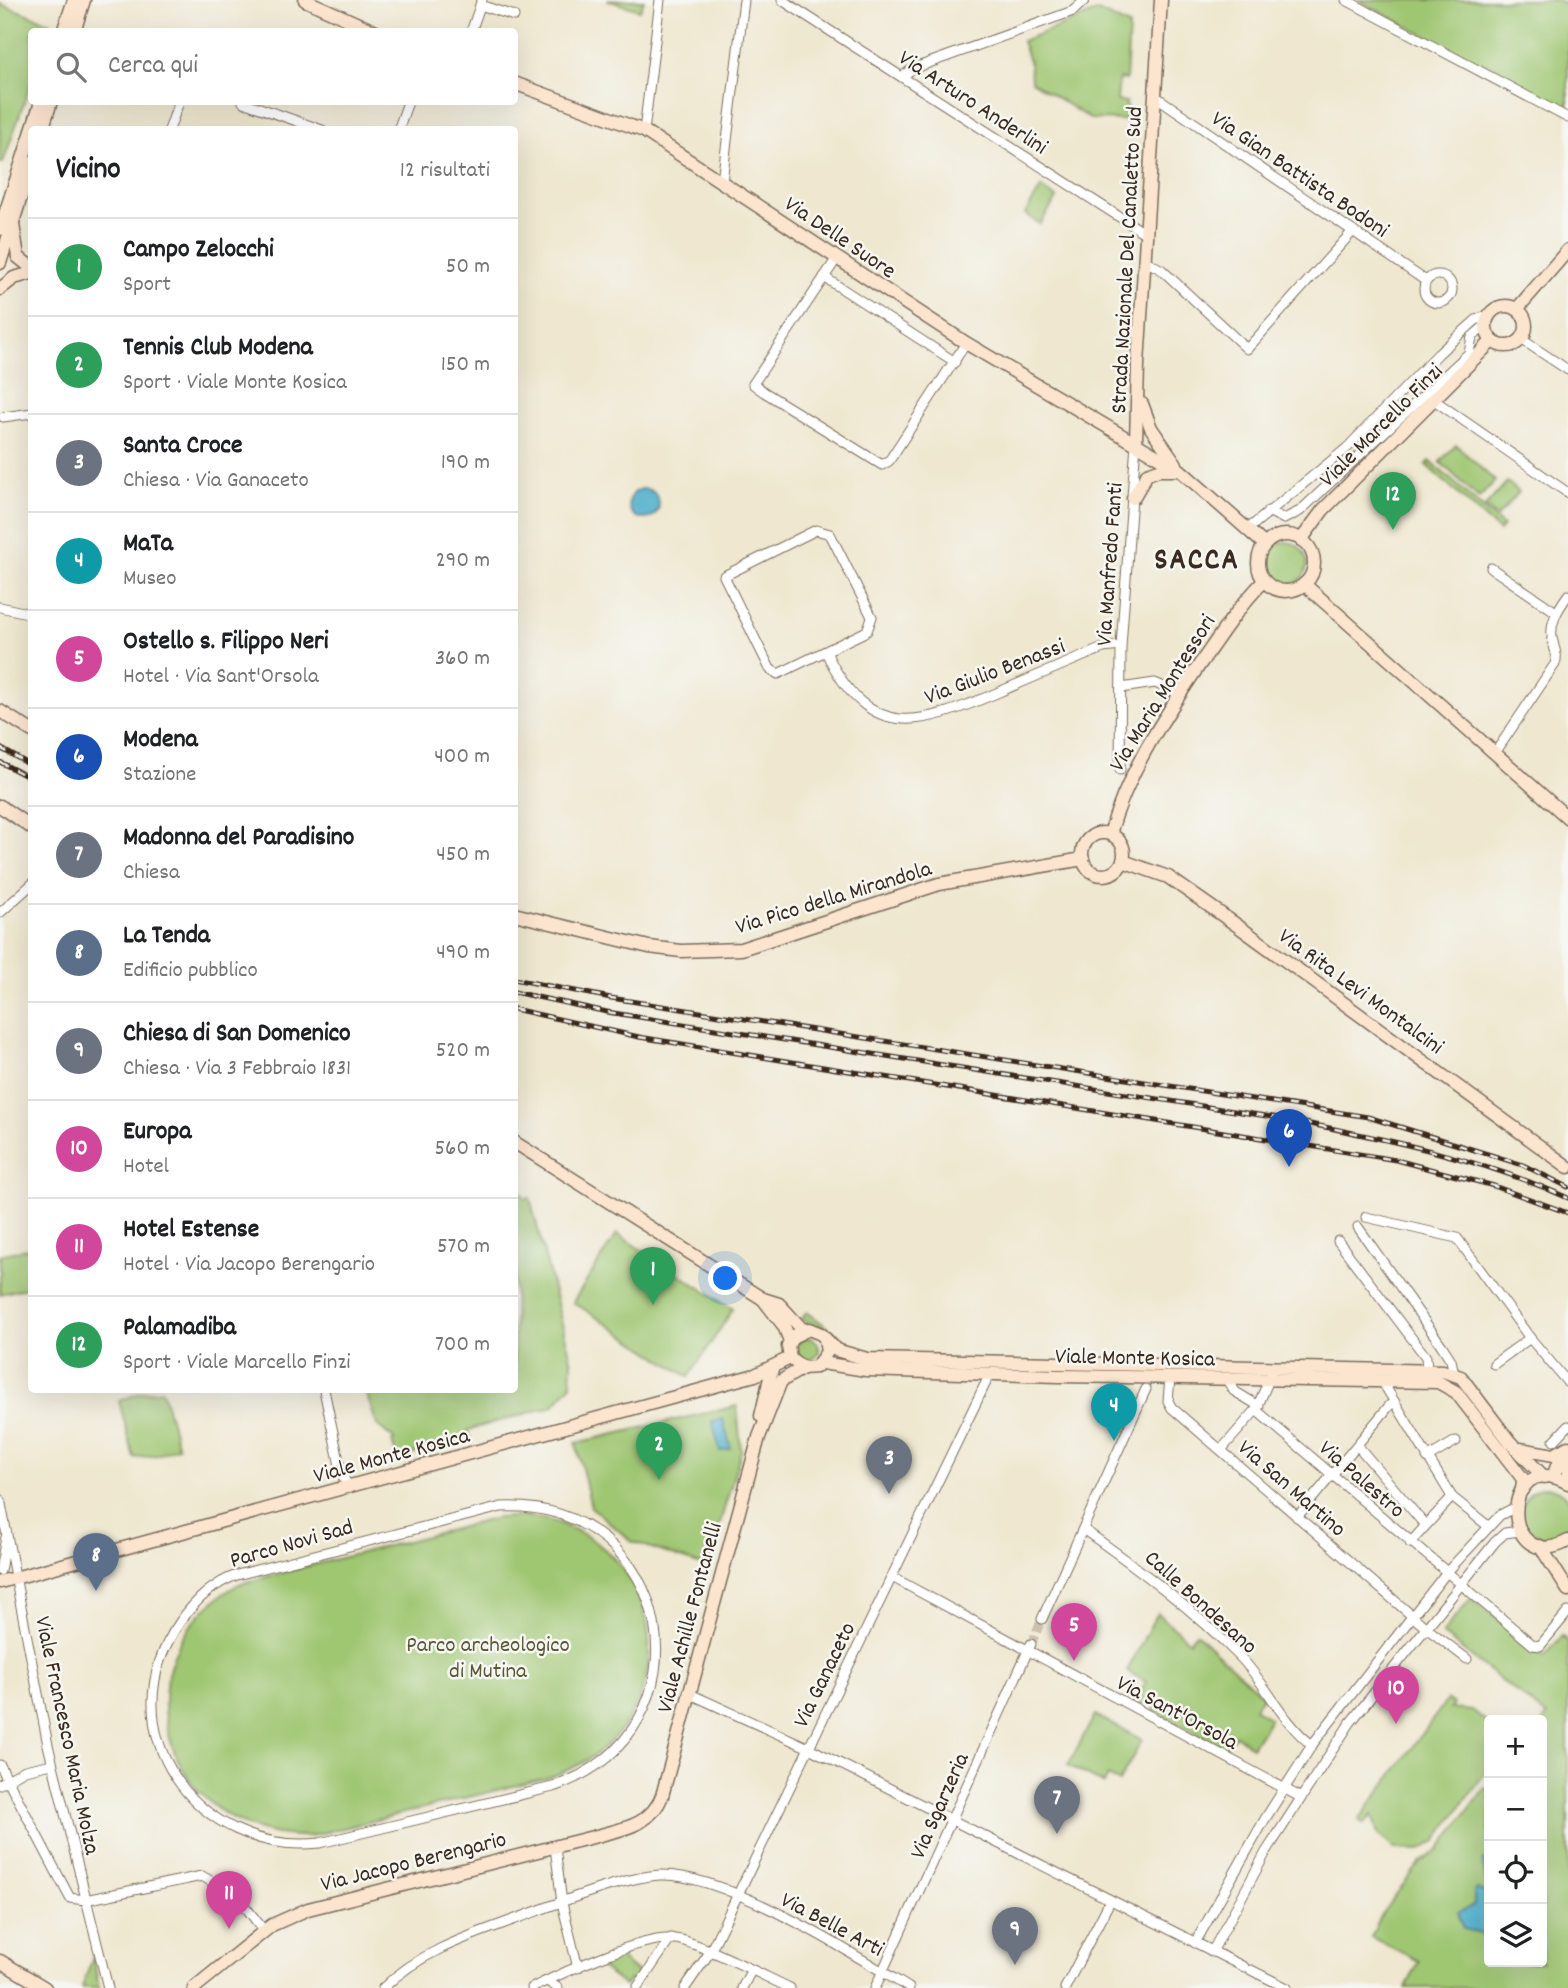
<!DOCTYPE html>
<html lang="it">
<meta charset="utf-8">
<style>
body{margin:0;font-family:Dekko,sans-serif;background:#f6f6f6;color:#202124}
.controls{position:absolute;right:21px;bottom:21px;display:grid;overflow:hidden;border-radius:7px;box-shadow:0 7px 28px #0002}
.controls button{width:63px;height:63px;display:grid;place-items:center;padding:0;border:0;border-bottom:2px solid #e0e0e0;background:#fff;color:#202124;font:35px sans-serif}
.you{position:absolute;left:726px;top:1279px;width:24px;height:24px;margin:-18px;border:5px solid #fff;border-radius:50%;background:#1a73e8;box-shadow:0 0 0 10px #1a73e833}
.badge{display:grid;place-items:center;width:46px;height:46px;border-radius:50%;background:#2563eb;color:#fff;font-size:23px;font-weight:700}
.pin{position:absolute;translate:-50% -58px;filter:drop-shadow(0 2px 4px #0008)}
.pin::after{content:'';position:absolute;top:37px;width:24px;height:21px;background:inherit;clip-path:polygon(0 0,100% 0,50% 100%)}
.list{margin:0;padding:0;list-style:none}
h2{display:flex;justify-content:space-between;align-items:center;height:91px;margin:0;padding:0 28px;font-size:30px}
h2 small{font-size:23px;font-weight:400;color:#757577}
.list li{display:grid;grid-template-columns:46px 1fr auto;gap:21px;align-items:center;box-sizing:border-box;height:98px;padding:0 28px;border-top:2px solid #e0e0e0}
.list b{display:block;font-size:26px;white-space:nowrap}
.list p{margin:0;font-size:23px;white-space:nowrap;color:#757577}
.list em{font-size:23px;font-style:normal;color:#757577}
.icon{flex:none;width:38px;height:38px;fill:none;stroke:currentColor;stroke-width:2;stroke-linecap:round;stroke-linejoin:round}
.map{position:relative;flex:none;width:1568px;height:1988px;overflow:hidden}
.search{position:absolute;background:#fff;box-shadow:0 7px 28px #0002;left:28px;top:28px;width:490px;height:77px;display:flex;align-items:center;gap:18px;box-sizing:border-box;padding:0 24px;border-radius:7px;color:#757577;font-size:26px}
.panel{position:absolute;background:#fff;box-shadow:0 7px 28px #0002;left:28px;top:126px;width:490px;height:1267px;border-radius:7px}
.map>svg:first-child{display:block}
.green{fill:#9fc671;stroke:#6d7848;stroke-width:2}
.water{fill:#4dafcc;stroke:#446c75;stroke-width:2}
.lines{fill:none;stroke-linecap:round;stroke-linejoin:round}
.street-tunnel{stroke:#cbc1ac;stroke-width:9;stroke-dasharray:9 4.5;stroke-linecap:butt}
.street-casing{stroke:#7a6c5c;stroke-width:11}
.secondary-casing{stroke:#7a6c5c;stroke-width:15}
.street{stroke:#fff;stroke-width:9}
.secondary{stroke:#fce5cf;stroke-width:12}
.rail-casing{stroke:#3b2a1e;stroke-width:5}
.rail{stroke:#f6f6f2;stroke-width:2.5;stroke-dasharray:8;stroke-linecap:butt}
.labels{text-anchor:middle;stroke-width:5;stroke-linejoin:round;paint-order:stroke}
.street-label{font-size:23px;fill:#3b2a1e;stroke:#f6f6f2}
.park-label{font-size:23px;fill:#595937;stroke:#f6f6f2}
.district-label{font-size:30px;font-weight:bold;letter-spacing:2px;fill:#3b2a1e;stroke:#f6f6f2}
</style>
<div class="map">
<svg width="1568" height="1988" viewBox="0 0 1568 1988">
<rect width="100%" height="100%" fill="#f6f6f2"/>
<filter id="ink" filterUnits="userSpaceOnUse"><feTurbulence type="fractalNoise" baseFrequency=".0143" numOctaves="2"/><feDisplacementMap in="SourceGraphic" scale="14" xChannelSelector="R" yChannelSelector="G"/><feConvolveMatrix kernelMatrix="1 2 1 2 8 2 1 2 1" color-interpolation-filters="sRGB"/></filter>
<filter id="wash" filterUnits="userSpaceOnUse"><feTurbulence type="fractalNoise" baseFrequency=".00686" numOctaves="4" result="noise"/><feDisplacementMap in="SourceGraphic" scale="28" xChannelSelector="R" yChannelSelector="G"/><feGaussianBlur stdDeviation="1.57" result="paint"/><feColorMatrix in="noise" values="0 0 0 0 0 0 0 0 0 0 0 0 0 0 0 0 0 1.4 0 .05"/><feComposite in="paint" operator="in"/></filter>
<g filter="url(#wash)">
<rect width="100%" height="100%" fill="#efe7cf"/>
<g class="green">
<polygon points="607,0 644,0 640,10"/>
<polygon points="1358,0 1558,0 1568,6 1568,112"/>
<polygon points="0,4 52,23 49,31 32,32 31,82 3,163 0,163"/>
<polygon points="1098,11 1129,26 1126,80 1119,79 1117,101 1126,102 1127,120 1090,119 1031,81 1030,64 1022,41"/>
<polygon points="1041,188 1057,198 1040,224 1025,214"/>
<polygon points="1456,445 1495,481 1479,498 1440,462"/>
<polygon points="1430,461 1503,526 1499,531 1426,465"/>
<polygon points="1507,482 1519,492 1497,517 1485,507"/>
<circle cx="1285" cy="564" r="22"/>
<polygon points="515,1183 525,1199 530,1198 572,1363 571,1385 553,1406 468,1430 470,1439 397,1458 392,1442 395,1440 377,1425 365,1390 514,1390"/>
<polygon points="617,1234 733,1309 689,1377 573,1302"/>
<polygon points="31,1248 31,1287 0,1294 0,1255"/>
<polygon points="807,1312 852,1346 862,1349 845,1349 829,1331 801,1319"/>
<circle cx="808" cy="1349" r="11"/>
<polygon points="162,1390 178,1447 157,1455 134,1458 119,1401 140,1393"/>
<polygon points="737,1406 741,1452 707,1567 631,1541 591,1507 576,1443"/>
<circle cx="1547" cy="1512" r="25"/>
<path d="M526,1516C679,1535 694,1735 546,1778L311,1836C163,1842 108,1657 239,1584L497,1518Z"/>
<polygon points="1471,1598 1544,1657 1562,1636 1568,1642 1568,1988 1406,1988 1419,1961 1371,1937 1383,1912 1420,1863 1439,1850 1485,1788 1489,1791 1489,1962 1542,1962 1542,1723 1547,1716 1442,1634"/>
<polygon points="1157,1613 1189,1641 1196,1633 1263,1696 1254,1708 1270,1719 1252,1747 1235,1735 1225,1749 1154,1711 1156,1706 1146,1700 1143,1705 1136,1701 1146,1682 1127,1671"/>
<polygon points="1447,1700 1453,1704 1450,1709 1473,1711 1489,1724 1489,1767 1436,1841 1421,1850 1395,1849 1378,1834 1372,1815 1364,1824 1359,1820"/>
<polygon points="1095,1715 1142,1740 1119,1782 1108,1776 1104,1784 1068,1765"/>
<polygon points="93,1957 99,1988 84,1988 82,1987"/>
<polygon points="619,1957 641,1976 635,1984 630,1980 625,1986 601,1968"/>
</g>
<g class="water">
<circle cx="644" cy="504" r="15"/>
<polygon points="723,1419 731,1449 720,1451 712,1421"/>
<path d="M1486,1859C1489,1880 1488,1900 1486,1920C1486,1925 1489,1930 1489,1936L1464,1929L1458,1913L1474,1905V1891L1477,1889L1485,1893L1487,1887L1482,1861Z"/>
</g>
</g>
<g filter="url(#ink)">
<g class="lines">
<polyline class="street-tunnel" points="1031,1644 1042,1619"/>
<defs>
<g id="street">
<polyline points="782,0 1146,234"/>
<polyline points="1346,0 1568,118"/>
<polyline points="480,5 514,16"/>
<polyline points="471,32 482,0"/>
<polyline points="902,77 912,69 1073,11 1085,0"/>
<polyline points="1155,96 1426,281"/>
<polyline points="243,102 322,130"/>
<polyline points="169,130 179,102"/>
<polyline points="398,130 408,102"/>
<polyline points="644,131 660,0"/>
<polyline points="722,182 744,0"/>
<polyline points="837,258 753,384 764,392 882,465 889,461 966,343"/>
<polyline points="1144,260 1162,270 1247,349 1353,231"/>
<circle cx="1438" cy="289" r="14"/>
<polyline points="824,277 955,362"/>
<polyline points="1521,339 1568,370"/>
<polyline points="1434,400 1568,493"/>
<polyline points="3,417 32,413"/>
<polyline points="1268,511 1284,519 1300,511 1469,353 1472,337 1486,325"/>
<polyline points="1248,529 1347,448 1438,354 1476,320 1489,315"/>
<polygon points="816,530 830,534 872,617 867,631 778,674 770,669 724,576"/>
<polyline points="1491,568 1556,612"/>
<polyline points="0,607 32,614"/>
<path d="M826,652C870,744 921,725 999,692C1034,677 1069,662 1103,648L1121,646"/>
<polyline points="1121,688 1155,683 1180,694"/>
<path d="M1495,753L1555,664C1558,655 1555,651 1553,642C1548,624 1558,609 1568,595"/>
<polyline points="1120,770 1121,646 1136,443"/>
<polyline points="0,913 32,884"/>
<polyline points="1366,1217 1457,1238 1530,1338 1568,1383"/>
<polyline points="1358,1227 1442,1346 1451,1360 1454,1374"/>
<polyline points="1338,1241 1426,1357 1427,1369"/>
<polyline points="1494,1364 1530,1338"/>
<polyline points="1170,1378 1168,1401 1172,1408 1425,1627 1467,1659"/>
<polyline points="1227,1380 1234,1391 1259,1406"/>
<polyline points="1382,1381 1452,1497 1488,1526"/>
<polyline points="324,1390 342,1475 349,1488"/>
<polyline points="1256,1410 1533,1645 1540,1646 1568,1612"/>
<polyline points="1554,1441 1568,1426"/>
<polyline points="1357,1445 1425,1525"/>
<polyline points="1221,1450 1256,1410 1271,1375"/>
<polyline points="1427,1458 1456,1441"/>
<polyline points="0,1499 48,1745 108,1988"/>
<path d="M501,1507C675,1499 718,1731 553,1787L320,1843C197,1857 105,1728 180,1622C194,1602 214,1583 237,1575Z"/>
<polyline points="1297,1517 1390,1405"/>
<path d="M1083,1529C1138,1568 1193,1609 1241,1658C1267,1685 1282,1722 1312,1745"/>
<polyline points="1410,1543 1452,1497"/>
<polyline points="0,1571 6,1537"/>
<polyline points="892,1577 1300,1797"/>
<polyline points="1042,1619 1146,1389"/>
<polyline points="688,1693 809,1748 1244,1967"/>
<polyline points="0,1765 70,1898 85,1900 202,1876 237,1896 265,1932"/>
<polyline points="0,1784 25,1770 52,1764"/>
<polyline points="555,1847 562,1903 578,1968"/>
<polyline points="1195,1943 1265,1819 1312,1745 1446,1573 1500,1515 1514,1508"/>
<polyline points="1212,1952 1266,1852 1350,1723 1495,1542 1505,1533 1520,1531"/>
<polyline points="1251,1970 1287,1988"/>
<polyline points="547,1981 558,1988"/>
<path d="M383,1988C420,1952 466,1937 513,1920C551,1906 622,1877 660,1875C723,1872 854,1954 909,1988"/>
<path d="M532,1988C564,1972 641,1936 675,1939C697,1941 766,1977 790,1988"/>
<polyline points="637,1988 671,1938"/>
<polyline points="685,1988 710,1952 990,1374"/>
<polyline points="742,1988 751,1971"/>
<polyline points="875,1988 1031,1644"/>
<polyline points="1065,1988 1110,1901"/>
</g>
<g id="secondary">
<polyline points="305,0 376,32"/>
<polyline points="63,32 74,0"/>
<polyline points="74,32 84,0"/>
<polyline points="514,83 644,131 966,343 1180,470 1264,544"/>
<polyline points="32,130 41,102"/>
<polyline points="42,130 51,102"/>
<polyline points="13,224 18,257 32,268"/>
<polyline points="0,229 32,131"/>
<polyline points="0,263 32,162"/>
<polyline points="0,289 14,278 32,273"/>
<circle cx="1506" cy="326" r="20"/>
<polyline points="1517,309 1568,250"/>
<polyline points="1142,404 1151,428 1176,464"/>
<polyline points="1136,443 1138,364 1161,0"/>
<polyline points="1133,498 1147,474 1159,470 1179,470"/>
<circle cx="1286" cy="563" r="28"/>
<polyline points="1301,540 1323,510 1492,341"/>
<polyline points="1304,584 1568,818"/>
<polyline points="0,711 32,731"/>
<polyline points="0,806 32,828"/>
<circle cx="1103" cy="854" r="21"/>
<path d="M1110,834C1127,773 1163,719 1198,667C1219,637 1238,607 1264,581"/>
<polyline points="1123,861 1168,877 1238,926 1568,1167"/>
<polyline points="514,914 649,947 681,951 741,949 939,884 1083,859"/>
<polyline points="514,1142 763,1299 779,1304 803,1330"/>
<polyline points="763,1299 784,1326 790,1341"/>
<polyline points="825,1339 827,1352 816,1367 803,1368 790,1358 788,1346 792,1337 809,1329 821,1334 836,1350 867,1359 1443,1371 1461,1377 1510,1442 1544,1477"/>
<polyline points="822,1363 866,1370 1059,1376 1438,1382 1456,1392 1523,1479 1522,1490"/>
<polyline points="761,1416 772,1369"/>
<polyline points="1520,1449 1554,1455 1568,1447"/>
<polyline points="1568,1463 1568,1472"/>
<polyline points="1553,1477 1558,1463 1568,1452"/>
<path d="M1568,1483C1499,1445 1499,1578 1568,1541"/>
<polyline points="1540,1546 1568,1590"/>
<polyline points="0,1582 755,1375 790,1358"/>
<polyline points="0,1961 45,1988"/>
<path d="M194,1988L272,1925L308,1909L593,1837C621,1829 650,1827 662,1796L759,1437L781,1381L803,1368"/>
</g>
</defs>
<use href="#street" class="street-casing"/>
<use href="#secondary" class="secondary-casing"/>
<use href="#street" class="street"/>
<use href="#secondary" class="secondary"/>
<defs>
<g id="rail">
<polyline points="0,748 32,766"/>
<polyline points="0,762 32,779"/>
<polyline points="514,979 611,998 1368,1117 1523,1165 1568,1187"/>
<path d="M514,992L607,1012L1285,1119C1381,1138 1478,1157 1568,1198"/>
<polyline points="514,1009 639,1037 1396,1160 1494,1186 1568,1213"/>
</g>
</defs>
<use href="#rail" class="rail-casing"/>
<use href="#rail" class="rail"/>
</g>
</g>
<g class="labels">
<g class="street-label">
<text transform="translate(974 101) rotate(33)" y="8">Via Arturo Anderlini</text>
<text transform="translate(1301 173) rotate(34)" y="8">Via Gian Battista Bodoni</text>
<text transform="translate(841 236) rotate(34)" y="8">Via Delle Suore</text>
<text transform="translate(1125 260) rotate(-87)" y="8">Strada Nazionale Del Canaletto Sud</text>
<text transform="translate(1380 424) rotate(-45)" y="8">Viale Marcello Finzi</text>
<text transform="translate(1108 564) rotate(-86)" y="8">Via Manfredo Fanti</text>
<text transform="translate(994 670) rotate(-21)" y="8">Via Giulio Benassi</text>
<text transform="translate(1161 692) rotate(-58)" y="8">Via Maria Montessori</text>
<text transform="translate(833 896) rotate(-17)" y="8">Via Pico della Mirandola</text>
<text transform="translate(1362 990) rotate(36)" y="8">Via Rita Levi Montalcini</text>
<text transform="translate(1135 1356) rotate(1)" y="8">Viale Monte Kosica</text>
<text transform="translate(391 1454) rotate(-15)" y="8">Viale Monte Kosica</text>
<text transform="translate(1363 1478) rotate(41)" y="8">Via Palestro</text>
<text transform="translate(1293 1487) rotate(41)" y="8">Via San Martino</text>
<text transform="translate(291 1542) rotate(-16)" y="8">Parco Novi Sad</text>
<text transform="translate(1202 1601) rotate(42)" y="8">Calle Bondesano</text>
<text transform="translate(688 1617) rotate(-75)" y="8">Viale Achille Fontanelli</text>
<text transform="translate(823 1674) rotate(-64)" y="8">Via Ganaceto</text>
<text transform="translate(1178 1711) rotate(28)" y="8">Via Sant'Orsola</text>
<text transform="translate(69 1735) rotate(78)" y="8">Viale Francesco Maria Molza</text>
<text transform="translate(938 1805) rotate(-66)" y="8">Via Sgarzeria</text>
<text transform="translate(413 1860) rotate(-14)" y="8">Via Jacopo Berengario</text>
<text transform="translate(833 1923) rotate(28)" y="8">Via Belle Arti</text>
</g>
<g class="park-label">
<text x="488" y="1651">Parco archeologico<tspan x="488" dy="26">di Mutina</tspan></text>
</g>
<g class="district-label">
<text x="1197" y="568">SACCA</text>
</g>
</g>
</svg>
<div class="controls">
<button>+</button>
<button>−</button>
<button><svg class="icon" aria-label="locate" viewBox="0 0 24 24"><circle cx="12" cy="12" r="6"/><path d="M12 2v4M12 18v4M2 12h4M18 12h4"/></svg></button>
<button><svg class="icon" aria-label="layers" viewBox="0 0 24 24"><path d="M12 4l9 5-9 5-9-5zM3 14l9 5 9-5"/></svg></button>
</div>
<div class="you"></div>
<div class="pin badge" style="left:653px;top:1305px;background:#2e9e5b">1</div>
<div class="pin badge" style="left:659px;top:1480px;background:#2e9e5b">2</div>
<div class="pin badge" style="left:889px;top:1494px;background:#6b7280">3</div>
<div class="pin badge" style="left:1114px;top:1441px;background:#0f9aa8">4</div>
<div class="pin badge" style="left:1074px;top:1661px;background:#d1479c">5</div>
<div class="pin badge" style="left:1289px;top:1167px;background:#1a4fb4">6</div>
<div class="pin badge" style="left:1057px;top:1834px;background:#6b7280">7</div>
<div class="pin badge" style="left:96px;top:1591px;background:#5c6f8a">8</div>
<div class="pin badge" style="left:1015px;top:1965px;background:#6b7280">9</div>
<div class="pin badge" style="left:1396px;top:1724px;background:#d1479c">10</div>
<div class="pin badge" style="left:229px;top:1929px;background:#d1479c">11</div>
<div class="pin badge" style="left:1393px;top:530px;background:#2e9e5b">12</div>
<div class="search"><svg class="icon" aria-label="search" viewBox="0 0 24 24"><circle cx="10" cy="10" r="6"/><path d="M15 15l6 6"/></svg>Cerca qui</div>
<section class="panel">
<h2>Vicino<small>12 risultati</small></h2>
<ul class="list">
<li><span class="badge" style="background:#2e9e5b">1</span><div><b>Campo Zelocchi</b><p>Sport</p></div><em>50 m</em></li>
<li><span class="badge" style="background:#2e9e5b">2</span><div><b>Tennis Club Modena</b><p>Sport · Viale Monte Kosica</p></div><em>150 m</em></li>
<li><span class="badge" style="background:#6b7280">3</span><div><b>Santa Croce</b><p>Chiesa · Via Ganaceto</p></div><em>190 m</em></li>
<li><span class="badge" style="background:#0f9aa8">4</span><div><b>MaTa</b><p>Museo</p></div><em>290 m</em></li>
<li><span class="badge" style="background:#d1479c">5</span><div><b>Ostello s. Filippo Neri</b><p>Hotel · Via Sant'Orsola</p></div><em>360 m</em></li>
<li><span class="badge" style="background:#1a4fb4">6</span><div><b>Modena</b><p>Stazione</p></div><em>400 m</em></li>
<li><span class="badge" style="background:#6b7280">7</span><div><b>Madonna del Paradisino</b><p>Chiesa</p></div><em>450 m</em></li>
<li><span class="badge" style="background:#5c6f8a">8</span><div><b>La Tenda</b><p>Edificio pubblico</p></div><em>490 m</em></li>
<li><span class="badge" style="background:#6b7280">9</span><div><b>Chiesa di San Domenico</b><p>Chiesa · Via 3 Febbraio 1831</p></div><em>520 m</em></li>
<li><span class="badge" style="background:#d1479c">10</span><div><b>Europa</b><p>Hotel</p></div><em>560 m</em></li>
<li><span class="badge" style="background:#d1479c">11</span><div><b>Hotel Estense</b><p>Hotel · Via Jacopo Berengario</p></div><em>570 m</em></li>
<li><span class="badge" style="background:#2e9e5b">12</span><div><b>Palamadiba</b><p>Sport · Viale Marcello Finzi</p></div><em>700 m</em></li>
</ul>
</section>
</div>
